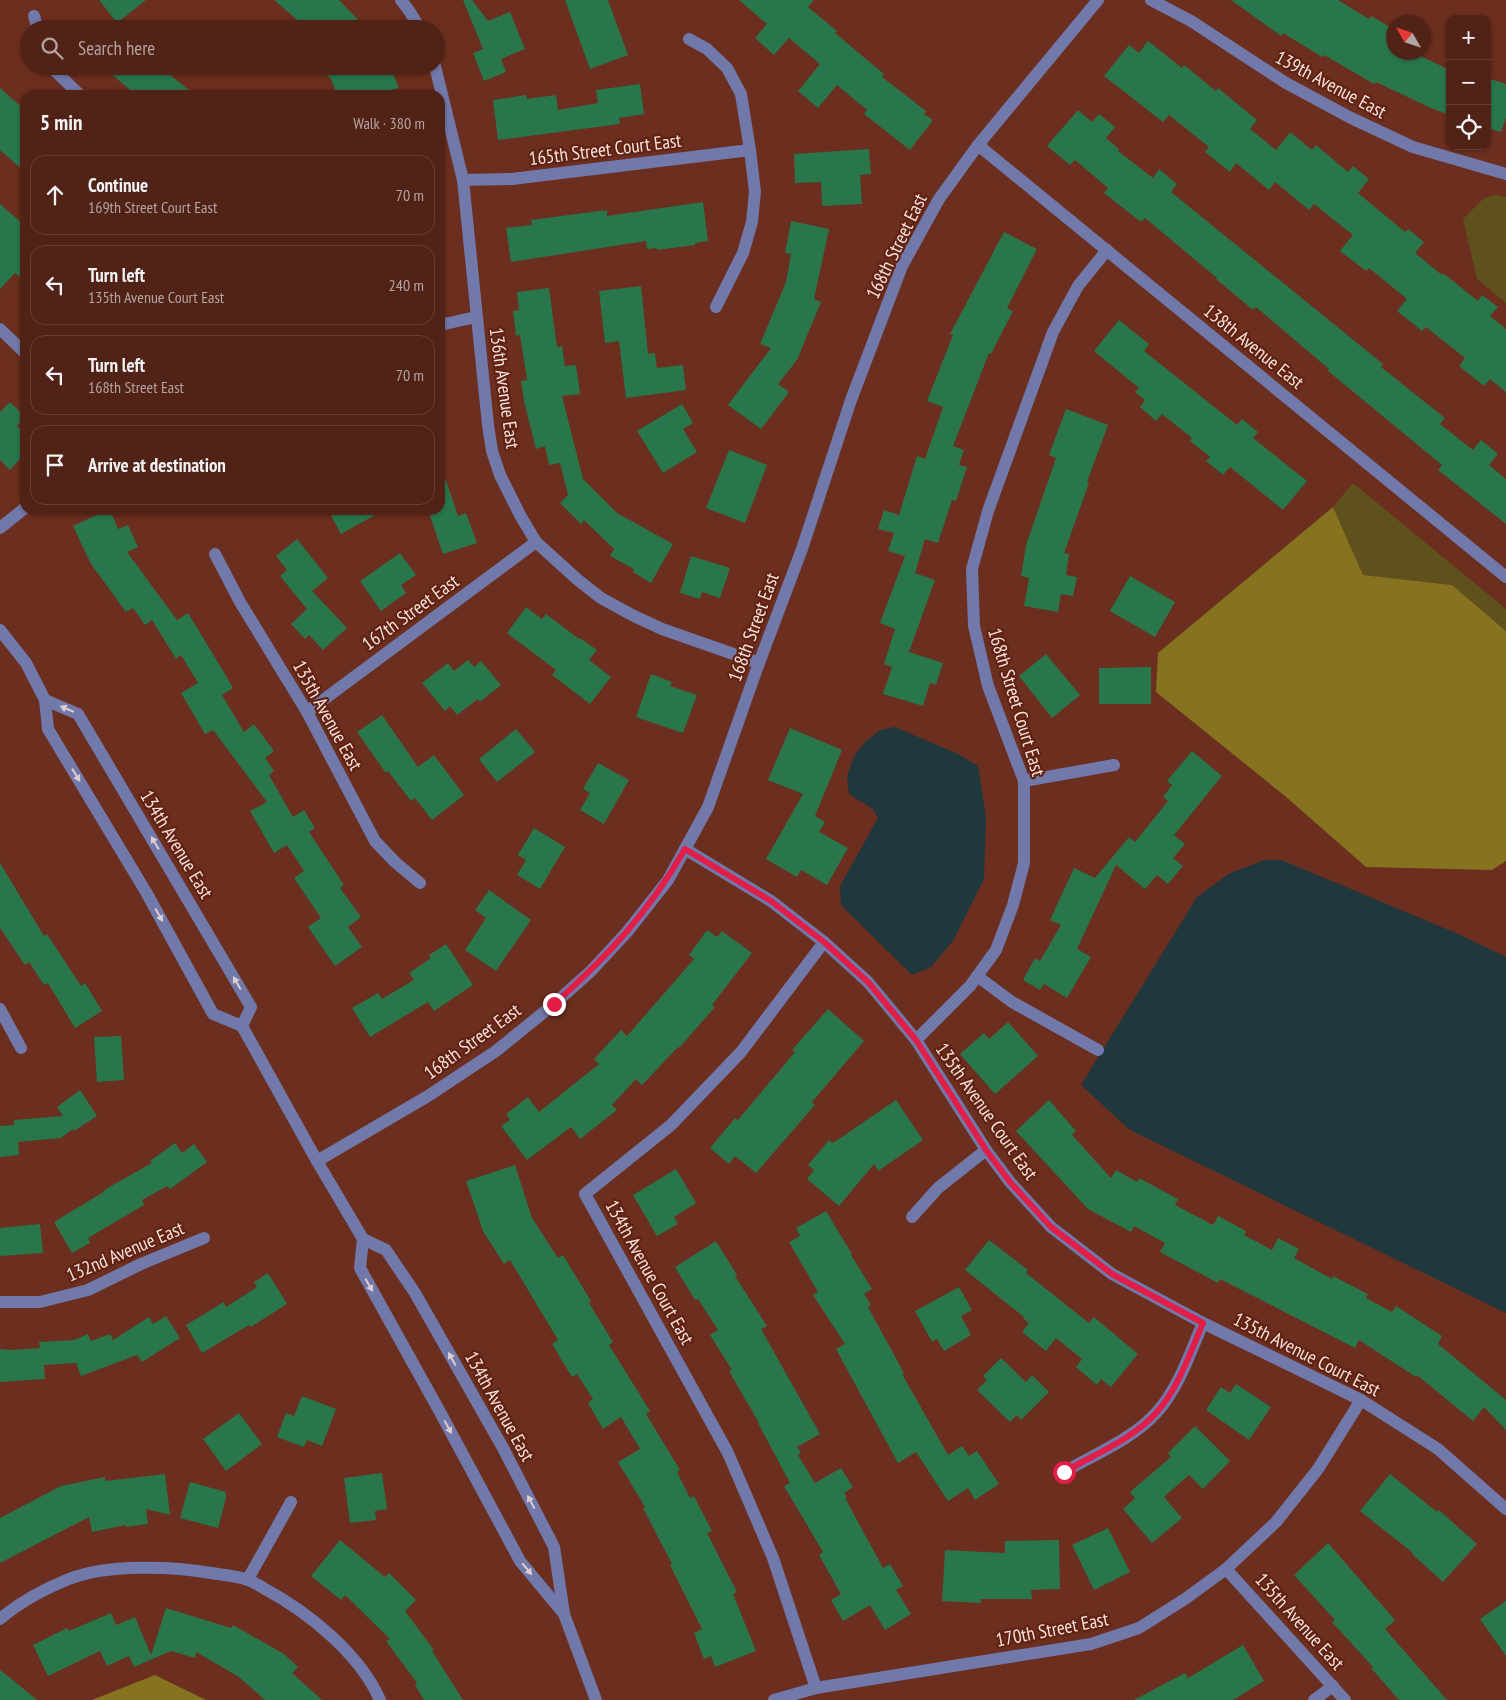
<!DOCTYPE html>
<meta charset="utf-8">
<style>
body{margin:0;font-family:"PT Sans Narrow",sans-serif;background:#5b2f23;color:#f1f3f6}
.controls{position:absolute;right:15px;top:15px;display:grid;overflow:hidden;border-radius:10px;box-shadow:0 1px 4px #0004}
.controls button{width:45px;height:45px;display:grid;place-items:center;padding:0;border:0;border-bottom:1px solid #673f35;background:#512216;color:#f1f3f6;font:25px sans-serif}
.compass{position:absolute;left:1386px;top:15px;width:45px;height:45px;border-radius:50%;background:#512216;box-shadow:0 1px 4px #0004;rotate:309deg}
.stop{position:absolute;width:15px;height:15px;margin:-11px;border:4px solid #e11d48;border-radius:50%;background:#fff}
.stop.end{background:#e11d48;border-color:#fff;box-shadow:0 1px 5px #0008}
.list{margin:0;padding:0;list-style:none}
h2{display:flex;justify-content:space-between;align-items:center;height:65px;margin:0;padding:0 20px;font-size:21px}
h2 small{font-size:16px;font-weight:400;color:#b4a4a1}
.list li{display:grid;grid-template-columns:32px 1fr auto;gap:15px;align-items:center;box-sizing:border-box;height:80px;margin:0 10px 10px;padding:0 10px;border:1px solid #673f35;border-radius:15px}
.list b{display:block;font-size:19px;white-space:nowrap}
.list p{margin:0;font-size:16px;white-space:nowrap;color:#b4a4a1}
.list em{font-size:16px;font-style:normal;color:#b4a4a1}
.icon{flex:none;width:28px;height:28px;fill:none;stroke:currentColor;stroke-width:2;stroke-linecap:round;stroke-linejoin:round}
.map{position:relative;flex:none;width:1506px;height:1700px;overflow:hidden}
.search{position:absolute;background:#512216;box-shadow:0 1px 4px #0004;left:20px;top:20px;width:425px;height:55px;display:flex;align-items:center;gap:12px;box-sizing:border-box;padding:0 18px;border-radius:28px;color:#b4a4a1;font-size:19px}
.panel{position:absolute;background:#512216;box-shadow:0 1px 4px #0004;left:20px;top:90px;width:425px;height:425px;border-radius:15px}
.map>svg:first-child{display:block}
.green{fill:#5f511b}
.forest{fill:#867320}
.water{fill:#1e383e}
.building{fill:#29764b}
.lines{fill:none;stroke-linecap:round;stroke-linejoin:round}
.minor{stroke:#7079aa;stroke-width:12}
.oneway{fill:#deccd1}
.route{stroke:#e11d48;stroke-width:6}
.labels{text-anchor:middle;stroke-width:4.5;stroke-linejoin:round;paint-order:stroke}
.street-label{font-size:19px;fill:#f9e1db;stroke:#602313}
</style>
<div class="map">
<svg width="1506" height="1700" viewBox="0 0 1506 1700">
<rect width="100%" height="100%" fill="#6c2e1e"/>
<g class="green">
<polygon points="1496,195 1506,197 1506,303 1477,279 1463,219 1484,198"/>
<polygon points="1353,483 1506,609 1506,631 1452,585 1363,575 1333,507"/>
</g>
<g class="forest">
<polygon points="1333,507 1363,575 1452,585 1506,631 1506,861 1492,870 1366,867 1285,796 1156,692 1158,653"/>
<polygon points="155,1675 206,1700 92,1700"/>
</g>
<g class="water">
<polygon points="895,727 958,754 978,766 986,816 984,879 953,941 931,967 912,975 841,905 840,886 878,818 873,809 849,794 847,777 854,756 865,742 880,730"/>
<polygon points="1265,860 1281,860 1456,933 1506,957 1506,1313 1130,1130 1081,1085 1197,897 1230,873"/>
</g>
<g class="building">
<polygon points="99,0 146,0 117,23"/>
<polygon points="274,0 339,0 367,29 308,29"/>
<polygon points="463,0 472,0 488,21 510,12 525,49 501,59 506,72 484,81 473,53 483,49"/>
<polygon points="565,0 608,0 628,55 590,69"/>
<polygon points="739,0 814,0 808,7 837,31 835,33 884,74 882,77 926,111 924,114 933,120 910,150 864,114 867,110 837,85 818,108 798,91 820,64 789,38 774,55 755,38 767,24"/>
<polygon points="1231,0 1338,0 1369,19 1371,16 1394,29 1394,52 1412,52 1450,70 1450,115 1431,108 1376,82 1374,84 1324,55 1322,57 1283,33 1281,36"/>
<polygon points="1148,41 1182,68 1184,65 1216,91 1218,88 1257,120 1250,129 1276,150 1290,132 1312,150 1316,145 1348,172 1353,166 1369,179 1358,193 1405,232 1408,229 1424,242 1415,253 1442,275 1443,273 1478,301 1482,295 1498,307 1490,316 1506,329 1506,392 1490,379 1484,386 1459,366 1465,358 1426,327 1422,331 1397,311 1407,299 1369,268 1366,271 1340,251 1353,235 1314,204 1309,210 1275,182 1269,190 1236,163 1230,172 1205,152 1209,147 1169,115 1163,122 1104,76 1129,45 1139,53"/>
<polygon points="102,66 159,66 195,95 136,95"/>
<polygon points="318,66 390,66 399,88 391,90 393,95 337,95 331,79"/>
<polygon points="1487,78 1506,84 1506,118 1501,132 1487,128"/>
<polygon points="640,84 644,114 619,118 620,124 498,140 493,100 526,95 527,99 556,95 558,110 598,103 596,90"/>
<polygon points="0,88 25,110 25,172 0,150"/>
<polygon points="1078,110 1092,122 1099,114 1115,127 1106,138 1119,149 1118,151 1153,178 1159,169 1177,184 1171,192 1383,364 1381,367 1445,418 1440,424 1473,450 1481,440 1498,454 1489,465 1506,479 1506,524 1438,470 1442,465 1328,371 1329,369 1256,307 1253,310 1216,279 1217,278 1145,218 1141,222 1104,193 1108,188 1075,160 1070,165 1047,146"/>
<polygon points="869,149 871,174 860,175 862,204 822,206 821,182 795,183 794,154"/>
<polygon points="703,202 708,241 695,243 695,245 657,250 657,248 647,249 646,241 511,262 506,228 532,225 531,220 607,210 607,216"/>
<polygon points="0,204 25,226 25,281 15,273 0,289"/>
<polygon points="791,221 829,229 814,299 821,302 797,360 778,384 789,392 761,429 728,405 771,348 760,344 786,282 791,254 785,253"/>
<polygon points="1004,232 1037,249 1007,308 1013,311 991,354 989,353 953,446 964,450 959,465 967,467 956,501 952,500 938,543 925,539 915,573 935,580 909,652 943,663 936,685 930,683 923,706 883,694 892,667 884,664 895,629 880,623 905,556 888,551 894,533 878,529 884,510 899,515 917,456 925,459 943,407 927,401 953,335 950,334"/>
<polygon points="641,286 648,354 655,353 657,368 683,365 686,390 626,398 619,341 605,343 599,291"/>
<polygon points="549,288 557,347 562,346 565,366 576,365 580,394 562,396 583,479 617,513 673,544 651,583 633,572 634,569 610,556 614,549 584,520 581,524 560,503 568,495 560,463 549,465 545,446 536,449 524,401 521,381 527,380 520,335 516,336 513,311 519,310 517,292"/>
<polygon points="1119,320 1149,344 1144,351 1237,425 1242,419 1258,432 1253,438 1307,481 1283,510 1230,467 1223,475 1206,461 1210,457 1190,441 1192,438 1162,414 1156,421 1140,407 1145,400 1135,392 1139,388 1094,351"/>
<polygon points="10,402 25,416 17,426 25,434 25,453 10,470 0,460 0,412"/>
<polygon points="682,404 693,423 683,429 697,452 663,473 637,431"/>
<polygon points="1066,409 1108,425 1087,482 1089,483 1064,553 1069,554 1066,575 1077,577 1073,596 1061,594 1058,612 1024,606 1029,578 1021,576 1026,545 1056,458 1049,455"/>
<polygon points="729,450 767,465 745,523 706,508"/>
<polygon points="440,472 443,472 458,516 466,513 477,543 443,554 428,510 440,510"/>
<polygon points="107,510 110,510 118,529 128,525 138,547 127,552 177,620 188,613 222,669 233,688 222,695 244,732 254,724 274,751 265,758 274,771 269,775 293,817 304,810 315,828 309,832 344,885 340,888 361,917 348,927 362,947 335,966 308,927 321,918 294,878 304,871 287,845 274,853 250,811 267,802 213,730 205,734 181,693 198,683 181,655 176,659 152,620 145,625 133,608 126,612 91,564 73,526"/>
<polygon points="328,510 384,510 341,534"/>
<polygon points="297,539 328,578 312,591 347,628 323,650 309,635 305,639 291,624 307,609 280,576 287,570 276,556"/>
<polygon points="400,553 416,575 401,585 406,593 381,611 360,581"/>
<polygon points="691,556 730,568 720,598 702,592 700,599 680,593"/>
<polygon points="1130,576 1175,602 1155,637 1110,611"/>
<polygon points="526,607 542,619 546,614 579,639 580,638 597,650 589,660 611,677 590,704 552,675 556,670 507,633"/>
<polygon points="1046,654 1080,695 1052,718 1019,676"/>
<polygon points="468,660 474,667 481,661 501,685 480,702 478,699 457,715 450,706 445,711 422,683 448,663 454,671"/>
<polygon points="1151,667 1151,704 1099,704 1099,668"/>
<polygon points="651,674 672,682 670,686 697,695 683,733 636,717"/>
<polygon points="382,715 418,767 434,755 464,795 432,820 415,798 411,801 388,771 386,773 357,732"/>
<polygon points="790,728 842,750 815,816 825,822 819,832 848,848 827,885 801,870 797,877 766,859 803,794 768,780"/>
<polygon points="516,729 535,752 497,782 479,759"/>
<polygon points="1192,751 1222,776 1174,835 1185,844 1173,858 1183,866 1168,884 1157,875 1145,889 1116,865 1077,949 1091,957 1067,998 1044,984 1040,990 1023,980 1035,958 1040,961 1061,925 1050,920 1074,868 1095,878 1129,837 1135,842 1168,801 1163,797 1172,785 1167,781"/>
<polygon points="598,763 629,780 604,824 580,810 590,793 583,789"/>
<polygon points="534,828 565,847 540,889 517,875 526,860 518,855"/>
<polygon points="0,863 44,936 47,934 81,986 85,983 102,1011 75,1028 48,983 44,985 29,962 25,965 0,928"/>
<polygon points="489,890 531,920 496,971 465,950 486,918 475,910"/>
<polygon points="707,930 717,937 722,931 752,953 712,1005 715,1007 679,1048 678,1047 642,1085 636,1079 612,1105 617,1110 580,1139 571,1127 527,1160 501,1126 510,1120 506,1114 528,1097 539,1112 599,1064 594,1059 621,1030 627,1036 694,959 689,955"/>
<polygon points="446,944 473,985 434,1011 428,1002 370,1037 352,1008 378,993 382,999 414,980 409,973 431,958 429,955"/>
<polygon points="828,1009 864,1041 812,1102 815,1105 756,1173 735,1156 729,1164 710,1148 735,1118 738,1120 795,1052 792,1050"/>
<polygon points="1008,1022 1038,1056 995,1094 960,1054 984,1033 989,1039"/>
<polygon points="121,1036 124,1080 97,1082 94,1037"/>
<polygon points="80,1090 97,1116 74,1131 73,1129 61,1138 18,1142 19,1155 0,1157 0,1126 14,1125 14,1120 63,1116 57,1107"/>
<polygon points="896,1100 923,1140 878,1171 874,1164 839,1206 807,1179 814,1170 808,1165 829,1140 833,1143"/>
<polygon points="1049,1100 1076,1131 1072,1135 1111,1178 1116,1170 1137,1182 1139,1178 1178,1199 1175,1205 1213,1225 1218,1216 1246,1231 1244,1235 1272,1250 1278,1238 1299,1249 1294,1258 1332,1279 1333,1276 1368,1294 1366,1298 1392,1312 1396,1306 1442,1336 1438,1344 1506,1400 1506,1430 1484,1407 1473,1421 1417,1375 1416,1377 1359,1340 1355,1348 1220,1279 1218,1283 1160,1252 1165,1243 1134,1226 1131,1232 1088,1209 1016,1131"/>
<polygon points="175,1143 182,1153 194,1144 207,1162 170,1189 167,1186 142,1200 144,1205 88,1238 90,1243 72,1253 54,1222 105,1191 104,1190 152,1163 150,1161"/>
<polygon points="515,1165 532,1218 558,1258 563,1255 591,1301 589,1303 613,1342 609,1345 650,1411 646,1414 680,1470 677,1472 690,1498 694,1496 712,1531 707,1533 737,1592 733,1594 756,1651 715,1667 711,1656 704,1659 694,1633 702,1629 670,1565 672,1564 643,1508 645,1507 618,1462 640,1449 621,1417 603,1429 588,1403 593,1399 577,1374 572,1377 552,1344 558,1340 510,1260 504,1264 483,1231 466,1181"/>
<polygon points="676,1169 696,1203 674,1217 678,1224 657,1236 633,1195"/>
<polygon points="826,1211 852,1254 851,1255 872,1289 864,1294 871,1305 868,1307 904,1373 902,1374 948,1455 962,1446 969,1456 977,1451 999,1484 975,1500 968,1488 948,1501 916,1452 898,1463 836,1349 845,1344 813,1295 818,1292 789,1242 800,1236 796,1228"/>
<polygon points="40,1224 43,1253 0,1256 0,1228"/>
<polygon points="989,1240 1028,1270 1026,1273 1089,1323 1094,1317 1138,1354 1111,1387 1101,1379 1097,1385 1076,1367 1082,1359 1056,1338 1046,1351 1022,1332 1029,1323 1023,1318 1024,1317 965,1270"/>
<polygon points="716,1241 737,1275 735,1276 767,1326 761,1329 820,1434 797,1447 801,1453 798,1455 815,1483 841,1468 853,1487 844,1493 847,1497 845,1498 883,1568 890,1564 903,1586 896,1590 911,1614 885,1630 870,1605 843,1621 831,1600 841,1594 819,1555 823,1552 784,1486 790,1483 758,1423 759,1423 729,1371 732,1370 710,1335 718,1330 698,1299 695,1300 675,1267"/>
<polygon points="268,1273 287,1304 251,1327 249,1325 202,1353 186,1325 224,1302 226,1307 257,1287 254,1282"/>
<polygon points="959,1287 972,1310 961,1316 971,1335 944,1351 937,1339 932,1342 915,1311"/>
<polygon points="166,1316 180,1338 142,1362 137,1355 81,1376 76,1363 44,1365 45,1379 0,1382 0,1349 10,1350 40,1348 39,1342 74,1340 88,1334 91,1341 110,1334 113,1340 149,1317 153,1324"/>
<polygon points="1001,1358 1026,1382 1032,1375 1049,1392 1021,1420 1017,1415 1010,1422 977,1390 987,1380 983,1376"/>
<polygon points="1236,1384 1271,1407 1249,1440 1206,1410 1221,1387 1230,1393"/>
<polygon points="302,1396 336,1409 322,1446 307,1440 304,1447 277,1437 286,1413 294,1416"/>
<polygon points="239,1413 262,1444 226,1471 203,1439"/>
<polygon points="1195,1426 1230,1461 1203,1489 1189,1475 1164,1497 1182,1518 1152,1543 1123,1509 1135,1498 1130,1492 1171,1457 1168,1453"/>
<polygon points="382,1473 387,1509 375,1511 376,1520 350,1523 344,1478"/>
<polygon points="165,1474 170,1515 146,1509 148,1524 126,1527 126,1525 92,1532 89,1517 0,1563 0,1518 61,1486 105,1477 105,1481"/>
<polygon points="1390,1474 1437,1512 1439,1510 1477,1544 1443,1582 1412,1554 1413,1553 1360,1511"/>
<polygon points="190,1482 226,1492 226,1498 218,1528 180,1518"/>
<polygon points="1108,1528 1130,1572 1094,1590 1072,1545"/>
<polygon points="340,1540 385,1577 389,1573 416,1600 405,1611 434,1650 432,1651 463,1700 424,1700 415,1685 417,1683 386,1641 390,1639 345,1595 341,1600 311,1576"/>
<polygon points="1059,1540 1060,1589 1031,1590 1032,1599 981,1599 981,1603 942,1601 945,1550 1005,1553 1005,1541"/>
<polygon points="1328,1543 1395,1620 1385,1629 1447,1700 1399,1700 1371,1668 1373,1667 1332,1622 1335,1620 1294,1575"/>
<polygon points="1506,1601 1506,1656 1480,1619"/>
<polygon points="166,1608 231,1628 233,1625 284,1654 298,1667 292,1673 322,1700 265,1700 239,1677 196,1652 195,1658 171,1651 134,1667 129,1656 107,1666 100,1651 48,1676 33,1645 67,1628 69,1631 111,1613 116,1625 135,1617 151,1655"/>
<polygon points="1243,1645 1264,1681 1233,1700 1134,1700 1185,1673 1188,1678"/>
<polygon points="0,1670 14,1681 37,1700 0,1700"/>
</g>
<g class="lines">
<g class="minor">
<polyline points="401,0 410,12 420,29"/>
<polyline points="1151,0 1191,21 1286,83 1351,118 1413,147 1506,174"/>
<polyline points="34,16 38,29"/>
<polyline points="689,39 707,49 727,68 741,94 750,150 755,192 752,222 743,253 716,307"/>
<polyline points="50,66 80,95"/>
<polyline points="435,66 463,180 488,425 492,451 500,475 520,515 536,542 578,580 601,598 632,615 662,629 759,663"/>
<polyline points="978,145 1506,577"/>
<polyline points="463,180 512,179 750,150"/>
<polyline points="440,325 476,317"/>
<polyline points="0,329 25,353"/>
<polyline points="0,528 25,508"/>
<polyline points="215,554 240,602 307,712 375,841 395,862 420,883"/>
<polyline points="0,630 26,663 45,700 48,729 146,892 213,1014 242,1026 317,1161 363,1239 386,1250 415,1293 503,1448 554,1547 564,1614 596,1700"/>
<polyline points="45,700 78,714 251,1007 242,1026"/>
<polyline points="307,712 536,542"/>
<polyline points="1024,781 1114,765"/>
<polyline points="685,849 771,901 824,942 868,982 916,1040 986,1150 1010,1182 1051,1227 1112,1274 1203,1323 1361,1400 1438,1449 1506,1509"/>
<polyline points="977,976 1012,1002 1098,1050"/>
<polyline points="0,1009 21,1048"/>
<polyline points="916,1040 970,986 996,950 1013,905 1024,863 1024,781 988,686 974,626 972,569 988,511 1053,332 1078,286 1107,250"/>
<polyline points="317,1161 428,1096 496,1051 554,1004 591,971 627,932 668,880 708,807 759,663 802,549 851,400 902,266 939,199 978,145 1098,0"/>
<polyline points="912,1217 938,1188 986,1150"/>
<polyline points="363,1239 360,1268 440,1412 520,1561 564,1614"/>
<polyline points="0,1302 40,1302 88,1290 141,1264 204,1238"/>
<path d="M1064,1472C1095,1454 1133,1439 1157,1412C1179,1387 1190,1353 1203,1323"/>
<polyline points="1226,1569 1345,1700"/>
<polyline points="248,1579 291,1502"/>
<path d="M0,1619C20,1602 44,1589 69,1579C107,1564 171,1566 211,1573C223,1575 237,1576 248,1580C254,1582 260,1586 265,1589C308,1612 360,1654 380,1700"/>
<polyline points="816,1688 773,1558 728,1453 585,1194 671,1125 741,1052 824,942"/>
<polyline points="774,1700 816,1688 1091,1644 1139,1628 1185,1599 1226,1569 1276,1522 1318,1469 1361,1400"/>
<polyline points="1314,1700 1333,1686"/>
</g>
</g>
<defs><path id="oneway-solid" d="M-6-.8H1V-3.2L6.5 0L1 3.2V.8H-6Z" transform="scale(1.25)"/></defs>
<g class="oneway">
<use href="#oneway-solid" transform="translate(67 709) rotate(-157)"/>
<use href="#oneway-solid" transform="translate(76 775) rotate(58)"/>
<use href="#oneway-solid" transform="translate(155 843) rotate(-121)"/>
<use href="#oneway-solid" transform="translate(159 915) rotate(61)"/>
<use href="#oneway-solid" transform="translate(237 983) rotate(-120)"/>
<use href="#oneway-solid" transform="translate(369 1285) rotate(61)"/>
<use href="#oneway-solid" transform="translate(452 1359) rotate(-119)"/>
<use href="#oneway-solid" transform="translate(448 1427) rotate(62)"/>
<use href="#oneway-solid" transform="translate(531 1502) rotate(-118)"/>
<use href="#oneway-solid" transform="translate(527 1569) rotate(50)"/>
</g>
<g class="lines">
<path class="route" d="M554,1004C607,957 649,912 685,849L771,901L824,942L868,982L916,1040L986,1150L1010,1182L1051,1227L1112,1274L1203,1323C1190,1353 1179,1387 1157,1412C1133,1439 1095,1454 1064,1472"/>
</g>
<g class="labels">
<g class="street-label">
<text transform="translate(1331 84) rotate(28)" y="7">139th Avenue East</text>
<text transform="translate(605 149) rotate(-7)" y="7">165th Street Court East</text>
<text transform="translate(896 246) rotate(-64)" y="7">168th Street East</text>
<text transform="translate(1254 346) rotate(39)" y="7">138th Avenue East</text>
<text transform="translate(505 388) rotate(82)" y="7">136th Avenue East</text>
<text transform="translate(410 612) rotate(-36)" y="7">167th Street East</text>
<text transform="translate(753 627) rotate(-70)" y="7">168th Street East</text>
<text transform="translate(1017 702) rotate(73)" y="7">168th Street Court East</text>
<text transform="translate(328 715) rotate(61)" y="7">135th Avenue East</text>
<text transform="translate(177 844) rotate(59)" y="7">134th Avenue East</text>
<text transform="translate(472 1041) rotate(-36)" y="7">168th Street East</text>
<text transform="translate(987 1111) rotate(55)" y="7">135th Avenue Court East</text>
<text transform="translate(125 1251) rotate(-23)" y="7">132nd Avenue East</text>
<text transform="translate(650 1272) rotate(61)" y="7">134th Avenue Court East</text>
<text transform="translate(1307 1354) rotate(27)" y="7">135th Avenue Court East</text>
<text transform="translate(500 1406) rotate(61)" y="7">134th Avenue East</text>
<text transform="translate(1300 1621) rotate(48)" y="7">135th Avenue East</text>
<text transform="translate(1052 1629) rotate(-11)" y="7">170th Street East</text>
</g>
</g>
</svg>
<div class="controls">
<button>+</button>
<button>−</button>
<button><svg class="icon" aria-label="locate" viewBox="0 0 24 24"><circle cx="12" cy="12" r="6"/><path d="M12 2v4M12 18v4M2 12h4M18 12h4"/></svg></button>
</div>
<svg class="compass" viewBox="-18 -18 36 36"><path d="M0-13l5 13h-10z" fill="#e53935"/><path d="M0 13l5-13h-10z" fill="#b4a4a1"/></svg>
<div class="stop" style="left:1064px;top:1472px"></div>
<div class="stop end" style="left:554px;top:1004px"></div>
<div class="search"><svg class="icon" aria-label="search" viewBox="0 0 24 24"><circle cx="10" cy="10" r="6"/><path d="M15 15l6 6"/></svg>Search here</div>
<section class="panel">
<h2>5 min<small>Walk · 380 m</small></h2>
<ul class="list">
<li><svg class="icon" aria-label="ahead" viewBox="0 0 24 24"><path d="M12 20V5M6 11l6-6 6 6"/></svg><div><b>Continue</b><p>169th Street Court East</p></div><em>70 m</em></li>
<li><svg class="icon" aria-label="left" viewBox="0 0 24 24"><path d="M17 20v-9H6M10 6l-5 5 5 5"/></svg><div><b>Turn left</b><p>135th Avenue Court East</p></div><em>240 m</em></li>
<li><svg class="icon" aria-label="left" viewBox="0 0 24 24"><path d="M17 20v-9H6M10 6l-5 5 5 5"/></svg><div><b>Turn left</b><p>168th Street East</p></div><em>70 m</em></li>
<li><svg class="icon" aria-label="arrive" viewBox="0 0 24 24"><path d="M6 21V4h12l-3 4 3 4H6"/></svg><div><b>Arrive at destination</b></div></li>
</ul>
</section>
</div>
